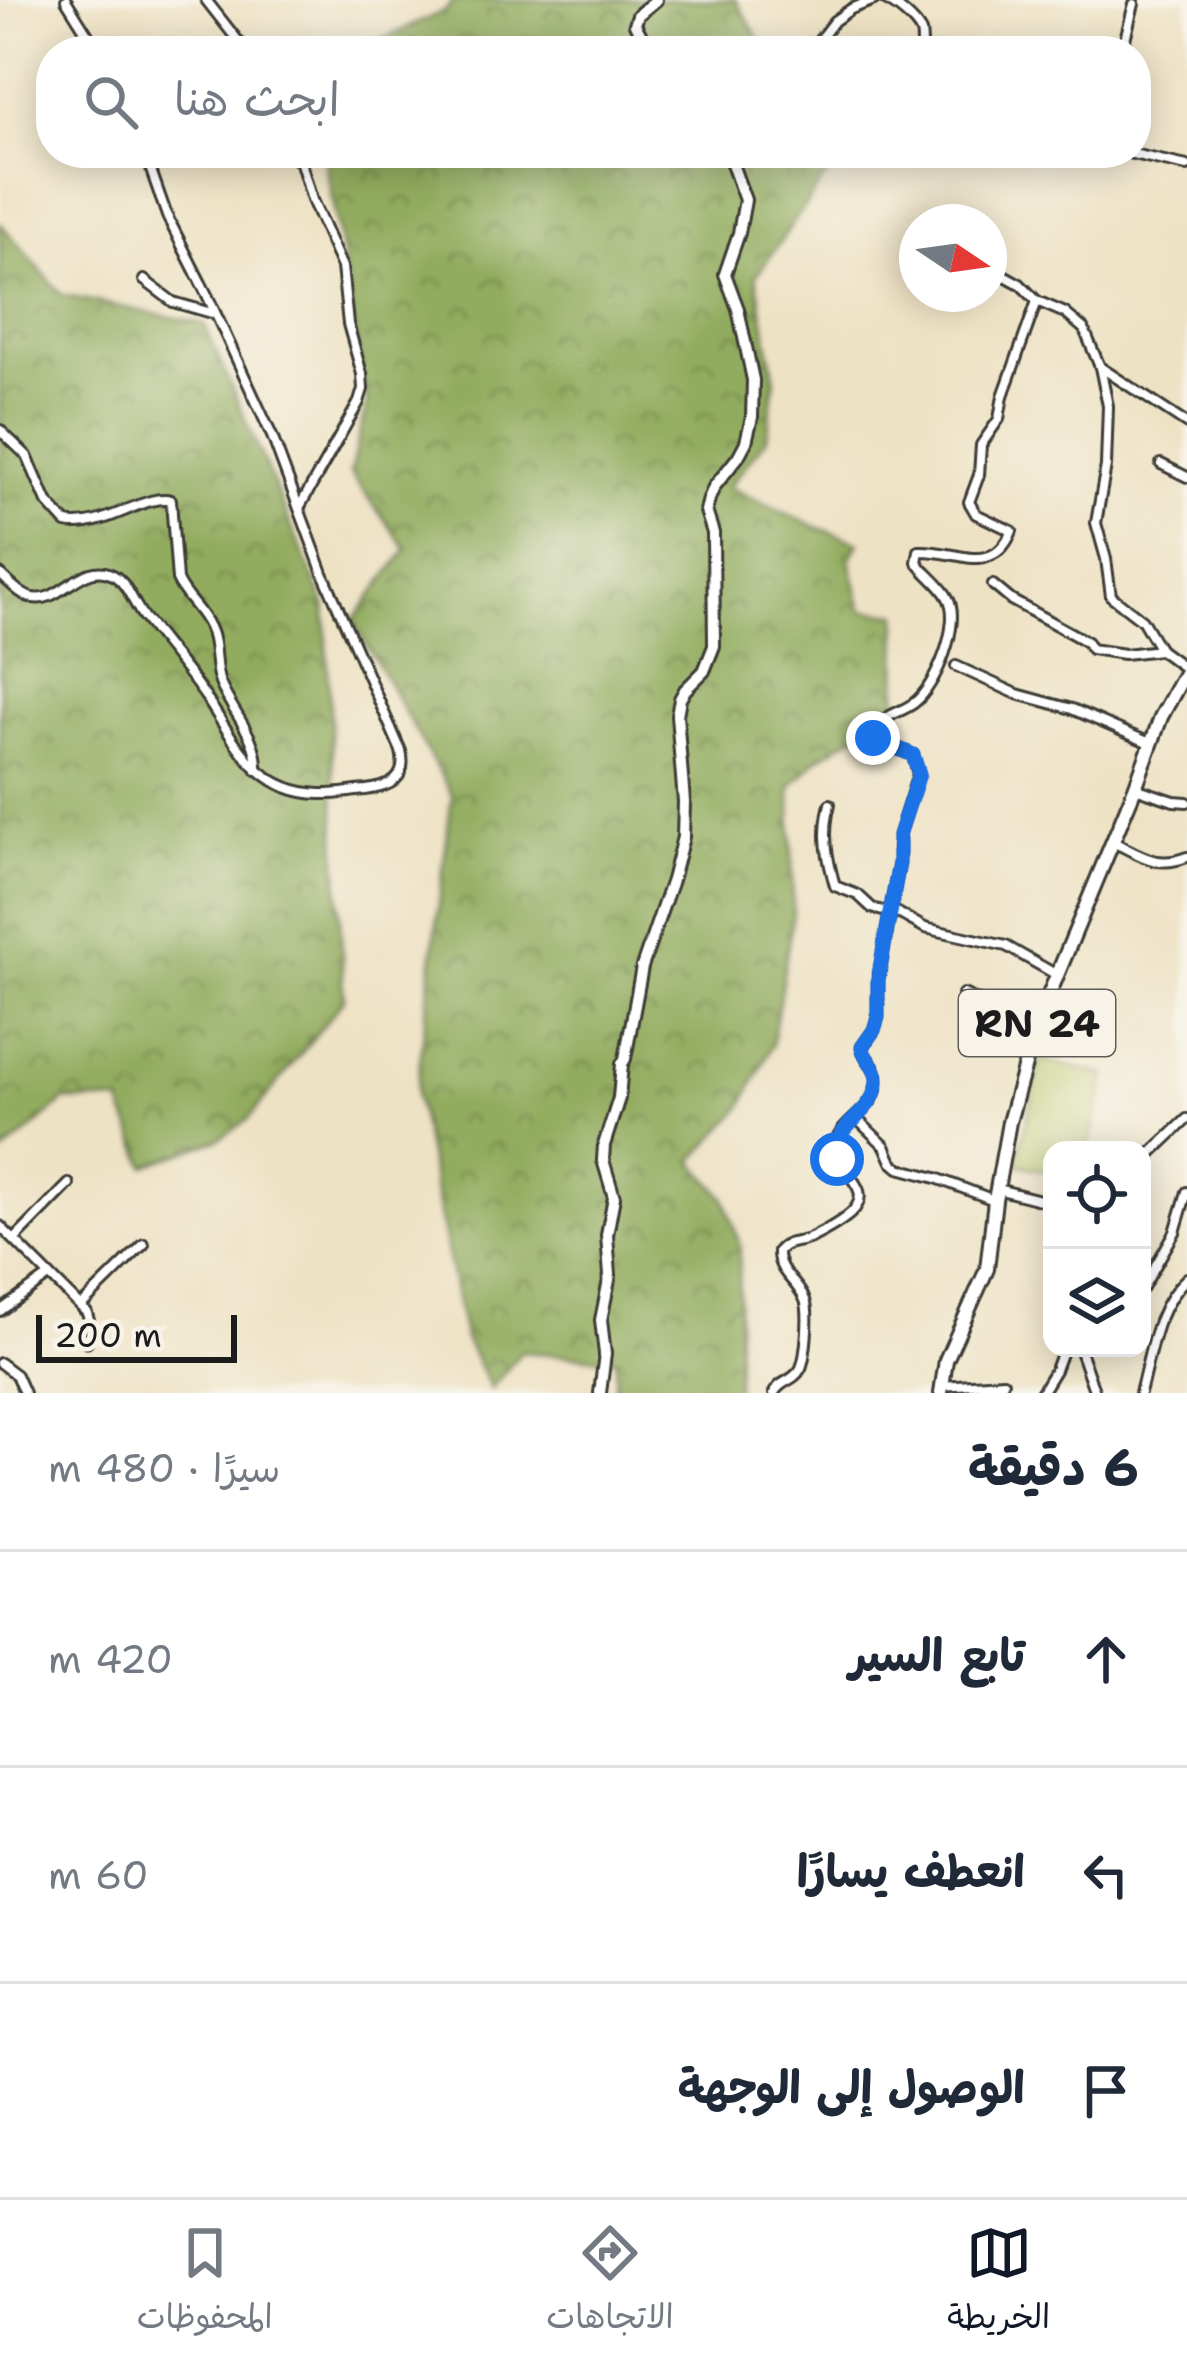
<!DOCTYPE html>
<html lang="ar">
<meta charset="utf-8">
<style>
body{margin:0;font-family:"Shantell Sans","Playpen Sans Arabic",sans-serif;background:#f2f2f3;color:#1f2937;direction:rtl}
.controls{position:absolute;right:36px;bottom:36px;display:grid;overflow:hidden;border-radius:24px;box-shadow:0 6px 30px #0003}
.controls button{width:108px;height:108px;display:grid;place-items:center;padding:0;border:0;border-bottom:3px solid #e0e1e3;background:#fff;color:#1f2937;font:60px sans-serif}
.compass{position:absolute;left:899px;top:204px;width:108px;height:108px;border-radius:50%;background:#fff;box-shadow:0 6px 30px #0003;rotate:103deg}
.scale{position:absolute;left:36px;bottom:30px;width:201px;box-sizing:border-box;padding-left:12px;border:6px solid #1c1c1c;border-top:0;font-size:33px;line-height:42px;white-space:nowrap;color:#1c1c1c;-webkit-text-stroke:9px #f7f3e8;paint-order:stroke}
.stop{position:absolute;width:36px;height:36px;margin:-27px;border:9px solid #1a73e8;border-radius:50%;background:#fff}
.stop.end{background:#1a73e8;border-color:#fff;box-shadow:0 3px 12px #0008}
.list{margin:0;padding:0;list-style:none}
h2{display:flex;justify-content:space-between;align-items:center;height:156px;margin:0;padding:0 48px;font-size:51px}
h2 small{font-size:39px;font-weight:400;color:#747a83}
.list li{display:grid;grid-template-columns:78px 1fr auto;gap:36px;align-items:center;box-sizing:border-box;height:216px;padding:0 48px;border-top:3px solid #e0e1e3}
.list b{display:block;font-size:45px;white-space:nowrap}
.list em{font-size:39px;font-style:normal;color:#747a83}
.icon{flex:none;width:66px;height:66px;fill:none;stroke:currentColor;stroke-width:2;stroke-linecap:round;stroke-linejoin:round}
.map{position:relative;flex:none;width:1187px;height:1393px;overflow:hidden;direction:ltr}
.search{position:absolute;background:#fff;box-shadow:0 6px 30px #0003;left:36px;right:36px;top:36px;height:132px;display:flex;align-items:center;gap:30px;box-sizing:border-box;padding:0 42px;border-radius:48px;color:#747a83;font-size:45px}
.sheet{height:804px;background:#fff}
nav{display:flex;justify-content:space-around;align-items:center;box-sizing:border-box;height:168px;border-top:3px solid #e0e1e3;background:#fff;font-size:33px;color:#747a83}
nav a{display:grid;justify-items:center;gap:6px}
nav .on{color:#111827}
.map>svg:first-child{display:block}
.forest{fill:url(#forest-crowns);stroke:#57643e;stroke-width:3}
.green{fill:#b9c86b;stroke:#6a7244;stroke-width:3}
.lines{fill:none;stroke-linecap:round;stroke-linejoin:round}
.street-casing{stroke:#3c3a35;stroke-width:14}
.secondary-casing{stroke:#3c3a35;stroke-width:16}
.primary-casing{stroke:#3c3a35;stroke-width:18}
.street{stroke:#fff;stroke-width:8}
.secondary{stroke:#fff;stroke-width:10}
.primary{stroke:#fff;stroke-width:12}
.route{stroke:#1a73e8;stroke-width:15}
.labels{text-anchor:middle;stroke-width:12;stroke-linejoin:round;paint-order:stroke}
.shield{fill:#f7f3e8;stroke:#5e5c59;stroke-width:3}
.shield-label{font-size:39px;font-weight:bold;fill:#1c1c1c}
</style>
<div class="map">
<svg width="1187" height="1393" viewBox="0 0 1187 1393">
<defs>
<pattern id="forest-crowns" width="20" height="18" patternUnits="userSpaceOnUse" patternTransform="scale(3)"><rect width="20" height="18" fill="#92ac5f"/><path d="M2 6a3 3 0 1 1 6 0M12 15a3 3 0 1 1 6 0" fill="none" stroke="#768b4e"/></pattern>
</defs>
<rect width="100%" height="100%" fill="#f7f3e8"/>
<filter id="ink" filterUnits="userSpaceOnUse"><feTurbulence type="fractalNoise" baseFrequency=".00833" numOctaves="2"/><feDisplacementMap in="SourceGraphic" scale="24" xChannelSelector="R" yChannelSelector="G"/><feConvolveMatrix kernelMatrix="1 2 1 2 8 2 1 2 1" color-interpolation-filters="sRGB"/></filter>
<filter id="wash" filterUnits="userSpaceOnUse"><feTurbulence type="fractalNoise" baseFrequency=".004" numOctaves="4" result="noise"/><feDisplacementMap in="SourceGraphic" scale="48" xChannelSelector="R" yChannelSelector="G"/><feGaussianBlur stdDeviation="2.7" result="paint"/><feColorMatrix in="noise" values="0 0 0 0 0 0 0 0 0 0 0 0 0 0 0 0 0 1.4 0 .05"/><feComposite in="paint" operator="in"/></filter>
<g filter="url(#wash)">
<rect width="100%" height="100%" fill="#eee2c4"/>
<g class="forest">
<polygon points="454,0 736,0 766,51 357,51 446,10"/>
<polygon points="324,153 825,153 833,166 756,276 775,380 767,438 728,487 819,528 859,542 850,560 862,610 898,614 897,709 817,759 791,787 793,913 772,1045 741,1109 693,1161 724,1197 740,1246 736,1393 615,1393 616,1359 521,1352 491,1389 464,1337 416,1095 452,795 353,621 407,549 350,473 367,402"/>
<polygon points="0,223 62,295 204,324 325,604 344,999 249,1119 217,1140 146,1166 120,1102 65,1100 0,1156"/>
</g>
<polygon class="green" points="1041,1060 1106,1075 1088,1150 1052,1150 1052,1172 1016,1164"/>
</g>
<g filter="url(#ink)">
<g class="lines">
<defs>
<g id="street">
<polyline points="66,0 98,51"/>
<polyline points="206,0 239,42 242,51"/>
<path d="M885,0C896,5 915,20 921,32C922,35 922,47 922,51"/>
<polyline points="793,51 818,42 834,21 851,9 874,0"/>
<polyline points="1122,51 1134,4"/>
<polyline points="291,153 301,163 312,200 342,267 348,324 362,374 363,389 359,402 299,508"/>
<polyline points="1128,153 1187,166"/>
<polyline points="989,267 1020,284 1037,301 1065,313 1084,329 1100,367 1187,424"/>
<polyline points="144,280 173,302 215,314"/>
<polyline points="1100,367 1108,406 1106,466 1096,523 1106,559 1111,596 1142,620 1160,650"/>
<path d="M0,430L27,456L47,502L66,523C101,531 147,492 171,500L177,580C185,598 201,609 209,627C218,645 213,665 220,683C231,711 259,738 257,770"/>
<polyline points="1161,464 1187,477"/>
<path d="M0,574C9,582 18,593 29,597C59,608 82,558 113,575C128,583 134,606 145,619C166,646 188,671 207,699C237,745 258,792 320,794C335,795 351,791 366,790C390,787 408,779 401,751L323,573L272,436L208,297L167,216L145,153"/>
<polyline points="993,585 1011,600 1087,642 1091,649 1124,654 1160,650 1186,669"/>
<polyline points="956,666 1017,694 1072,709 1152,744"/>
<polyline points="1135,788 1174,801 1187,802"/>
<path d="M830,804C822,834 827,857 835,886L858,895L872,908L890,913"/>
<path d="M1113,842C1141,855 1156,869 1187,857"/>
<polyline points="891,909 925,928 1006,946 1057,975"/>
<polyline points="963,994 1036,1026"/>
<polyline points="857,1119 885,1146 892,1162 899,1168 936,1178 994,1200"/>
<polyline points="1142,1162 1187,1119"/>
<polyline points="997,1189 1052,1203"/>
<polyline points="0,1226 87,1313 91,1328 87,1342"/>
<polyline points="15,1239 69,1184"/>
<polyline points="1142,1289 1175,1232 1187,1192"/>
<polyline points="81,1306 144,1244"/>
<polyline points="0,1311 49,1276"/>
<polyline points="1079,1348 1095,1393"/>
<polyline points="0,1363 16,1375 24,1393"/>
<polyline points="941,1386 1003,1382"/>
<path d="M774,1393C780,1380 794,1382 801,1368C806,1356 810,1312 805,1300C798,1281 777,1273 778,1251C787,1240 798,1244 811,1238C823,1232 841,1222 851,1213C878,1187 834,1171 835,1148C836,1121 878,1113 877,1079C877,1065 864,1060 862,1047L874,1030L878,1017V980L899,863V835L918,774L913,755L873,738C882,712 896,716 914,703C936,687 962,622 948,598C941,584 926,575 917,562L919,551C956,549 993,578 1012,531L976,514L969,502L979,475L981,445L999,419L1003,396L1037,301"/>
<polyline points="1041,1393 1055,1370 1063,1348"/>
<path d="M1140,1393C1151,1352 1155,1307 1187,1278"/>
</g>
<g id="secondary">
<polyline points="649,51 635,24 638,15 656,0"/>
<polyline points="600,1393 605,1354 601,1320 610,1275 607,1235 614,1197 603,1160 604,1145 619,1098 622,1064 625,1059 642,967 672,880 683,837 684,802 677,715 680,699 685,690 704,671 714,646 713,533 706,511 709,499 714,487 738,457 746,442 752,417 753,380 738,309 725,274 739,233 745,200 728,153"/>
</g>
<polyline id="primary" points="941,1393 946,1360 987,1269 995,1200 1009,1122 1036,1026 1135,788 1161,717 1187,669"/>
</defs>
<use href="#street" class="street-casing"/>
<use href="#secondary" class="secondary-casing"/>
<use href="#primary" class="primary-casing"/>
<use href="#street" class="street"/>
<use href="#secondary" class="secondary"/>
<use href="#primary" class="primary"/>
</g>
</g>
<g class="lines" filter="url(#ink)">
<path class="route" d="M837,1159C831,1124 874,1116 877,1082C878,1066 865,1061 862,1047L874,1030L878,1017V980L899,863V835L919,774L913,755L873,738"/>
</g>
<g class="labels">
<rect class="shield" x="959" y="990" width="156" height="66" rx="9"/>
<g class="shield-label">
<text x="1037" y="1037">RN 24</text>
</g>
</g>
</svg>
<div class="controls">
<button><svg class="icon" aria-label="locate" viewBox="0 0 24 24"><circle cx="12" cy="12" r="6"/><path d="M12 2v4M12 18v4M2 12h4M18 12h4"/></svg></button>
<button><svg class="icon" aria-label="layers" viewBox="0 0 24 24"><path d="M12 4l9 5-9 5-9-5zM3 14l9 5 9-5"/></svg></button>
</div>
<svg class="compass" viewBox="-18 -18 36 36"><path d="M0-13l5 13h-10z" fill="#e53935"/><path d="M0 13l5-13h-10z" fill="#747a83"/></svg>
<div class="scale">200 m</div>
<div class="stop" style="left:837px;top:1159px"></div>
<div class="stop end" style="left:873px;top:738px"></div>
<div class="search"><svg class="icon" aria-label="search" viewBox="0 0 24 24"><circle cx="10" cy="10" r="6"/><path d="M15 15l6 6"/></svg>ابحث هنا</div>
</div>
<section class="sheet">
<h2>6 دقيقة<small>سيرًا · 480 m</small></h2>
<ul class="list">
<li><svg class="icon" aria-label="ahead" viewBox="0 0 24 24"><path d="M12 20V5M6 11l6-6 6 6"/></svg><div><b>تابع السير</b></div><em>420 m</em></li>
<li><svg class="icon" aria-label="left" viewBox="0 0 24 24"><path d="M17 20v-9H6M10 6l-5 5 5 5"/></svg><div><b>انعطف يسارًا</b></div><em>60 m</em></li>
<li><svg class="icon" aria-label="arrive" viewBox="0 0 24 24"><path d="M6 21V4h12l-3 4 3 4H6"/></svg><div><b>الوصول إلى الوجهة</b></div></li>
</ul>
</section>
<nav>
<a class="on"><svg class="icon" aria-label="map" viewBox="0 0 24 24"><path d="M3 6l6-2 6 2 6-2v14l-6 2-6-2-6 2zM9 4v14M15 6v14"/></svg>الخريطة</a>
<a><svg class="icon" aria-label="directions" viewBox="0 0 24 24"><path d="M12 3l9 9-9 9-9-9zM9 14v-3h6M13 9l2 2-2 2"/></svg>الاتجاهات</a>
<a><svg class="icon" aria-label="saved" viewBox="0 0 24 24"><path d="M7 4h10v16l-5-4-5 4z"/></svg>المحفوظات</a>
</nav>
